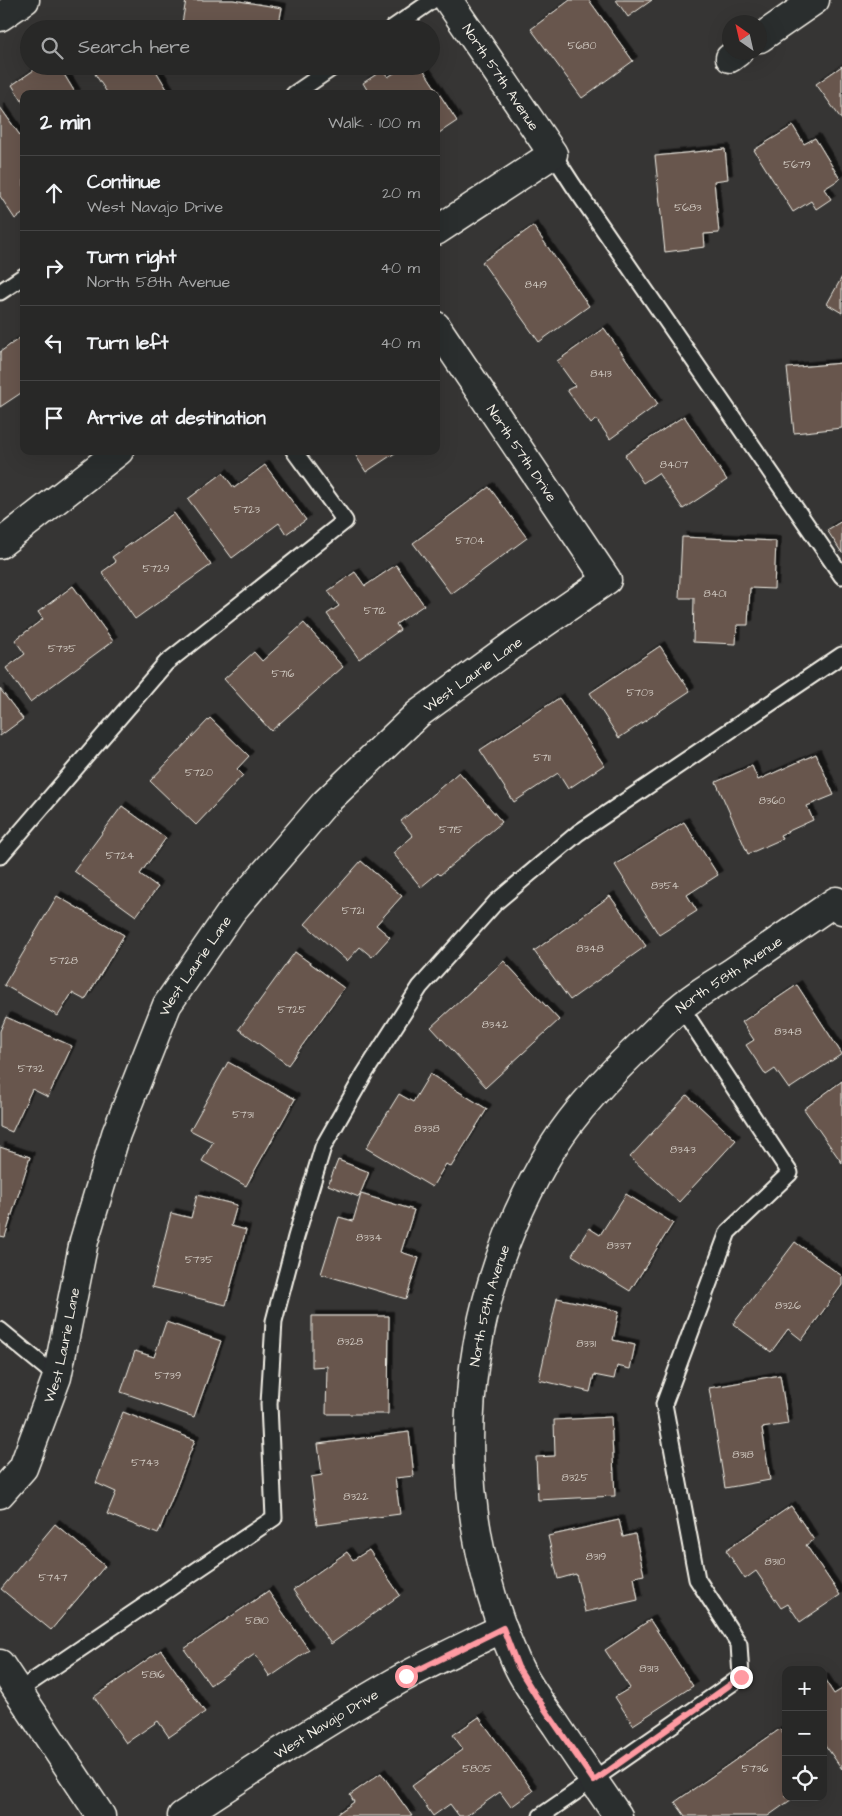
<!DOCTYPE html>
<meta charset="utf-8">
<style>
body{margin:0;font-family:"Architects Daughter",sans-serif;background:#343433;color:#f1f3f6}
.controls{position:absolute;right:15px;bottom:15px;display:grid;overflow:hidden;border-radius:10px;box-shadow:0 5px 20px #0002}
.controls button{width:45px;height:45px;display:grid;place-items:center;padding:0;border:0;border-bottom:1px solid #444;background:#282827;color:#f1f3f6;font:25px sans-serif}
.compass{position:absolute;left:722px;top:15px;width:45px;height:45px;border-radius:50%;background:#282827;box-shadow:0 5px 20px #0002;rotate:326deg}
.stop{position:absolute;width:15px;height:15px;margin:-11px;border:4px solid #ff9aa2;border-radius:50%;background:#fff}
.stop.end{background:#ff9aa2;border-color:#fff;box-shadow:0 1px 5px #0008}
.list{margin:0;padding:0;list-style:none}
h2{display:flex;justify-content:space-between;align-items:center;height:65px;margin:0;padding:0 20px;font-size:21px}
h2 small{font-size:16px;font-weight:400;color:#a5a6a7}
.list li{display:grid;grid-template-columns:32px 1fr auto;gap:15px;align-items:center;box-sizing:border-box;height:75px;padding:0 20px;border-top:1px solid #444}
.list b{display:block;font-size:19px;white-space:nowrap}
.list p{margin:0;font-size:16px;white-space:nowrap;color:#a5a6a7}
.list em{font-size:16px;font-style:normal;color:#a5a6a7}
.icon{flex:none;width:28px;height:28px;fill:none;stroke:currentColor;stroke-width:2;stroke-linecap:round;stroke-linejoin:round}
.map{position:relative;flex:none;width:842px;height:1816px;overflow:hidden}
.search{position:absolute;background:#282827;box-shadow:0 5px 20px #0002;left:20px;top:20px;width:420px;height:55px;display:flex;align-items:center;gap:12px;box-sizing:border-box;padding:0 18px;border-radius:28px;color:#a5a6a7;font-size:19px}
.panel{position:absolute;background:#282827;box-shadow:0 5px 20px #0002;left:20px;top:90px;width:420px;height:365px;border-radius:10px}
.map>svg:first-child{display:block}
.building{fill:#67574e;stroke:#f4f1e8;filter:url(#shadow)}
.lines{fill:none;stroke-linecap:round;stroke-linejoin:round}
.lane-casing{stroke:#f4f1e8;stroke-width:19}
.street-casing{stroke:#f4f1e8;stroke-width:31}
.lane{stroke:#2a2d2e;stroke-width:15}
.street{stroke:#2a2d2e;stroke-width:28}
.route{stroke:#ff9aa2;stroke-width:6}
.labels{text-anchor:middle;stroke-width:4.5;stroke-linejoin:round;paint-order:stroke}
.number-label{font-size:11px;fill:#d1cac2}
.street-label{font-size:14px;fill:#f4f1e8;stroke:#2a2d2e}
</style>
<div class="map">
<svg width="842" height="1816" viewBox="0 0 842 1816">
<defs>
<filter id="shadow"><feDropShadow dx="4.5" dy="-4.5" stdDeviation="0" flood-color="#0009"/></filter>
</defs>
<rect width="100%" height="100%" fill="#363534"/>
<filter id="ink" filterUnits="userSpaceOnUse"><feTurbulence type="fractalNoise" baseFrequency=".02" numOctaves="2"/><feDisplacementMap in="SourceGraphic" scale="10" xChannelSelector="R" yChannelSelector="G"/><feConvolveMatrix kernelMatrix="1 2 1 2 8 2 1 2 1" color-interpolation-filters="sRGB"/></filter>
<g filter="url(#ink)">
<g class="building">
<polygon points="186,0 233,0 282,8 278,29 181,29"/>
<polygon points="570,0 589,0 633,61 582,98 531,29"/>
<polygon points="616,0 652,0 628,17"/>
<polygon points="40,66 59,66 76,94 24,94 24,104 12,85"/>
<polygon points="107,66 153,66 170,94 108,94 95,74"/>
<polygon points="236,66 271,66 270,72"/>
<polygon points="405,66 421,66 457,121 436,135 436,94 367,94 369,93 363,83 383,70 388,77"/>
<polygon points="842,66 842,120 816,84"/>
<polygon points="0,107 24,141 24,213 15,219 0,196"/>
<polygon points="793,126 804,144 815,138 840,179 824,189 831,199 816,209 811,201 793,212 754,150"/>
<polygon points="725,149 728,179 714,181 719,233 704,234 705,247 665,252 655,156"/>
<polygon points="533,226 589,306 539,342 482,262"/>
<polygon points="842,277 842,313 827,304"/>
<polygon points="604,328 658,404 610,439 596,419 591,424 567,390 575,386 557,361"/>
<polygon points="24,335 24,391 0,407 0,352"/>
<polygon points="842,363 842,428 794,433 787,368"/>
<polygon points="684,416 727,480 683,509 658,473 643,483 625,455"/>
<polygon points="353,451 398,451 366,472"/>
<polygon points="265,465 306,520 286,534 279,523 232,558 188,499 223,473 234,488"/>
<polygon points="489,487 527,538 451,594 413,543"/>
<polygon points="174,513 211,565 135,619 102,572 116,562 112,557"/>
<polygon points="842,521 842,553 827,530"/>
<polygon points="682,537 776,541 774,589 750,588 748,625 737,625 736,644 693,642 694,598 679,598"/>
<polygon points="396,565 424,605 396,624 400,630 359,659 327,614 339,606 328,591 355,572 365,586"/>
<polygon points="73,586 113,641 30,702 6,668 25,654 15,640 43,619 38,612"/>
<polygon points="304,623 343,667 271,731 224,679 254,652 262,661"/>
<polygon points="660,646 690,691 619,738 590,693"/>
<polygon points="0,689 23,719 0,736"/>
<polygon points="559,698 604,765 568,789 558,773 514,802 480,750"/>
<polygon points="210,718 249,756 237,769 243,775 196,825 150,781"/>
<polygon points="816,754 834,795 807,806 813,820 780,835 782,839 748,854 716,782 752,766 758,780"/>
<polygon points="459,772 502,822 440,875 438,873 421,887 393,853 413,836 401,821"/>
<polygon points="122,806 166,838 140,874 158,887 136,916 74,871"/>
<polygon points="684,822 718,875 687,895 697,911 659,935 615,865"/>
<polygon points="361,861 402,896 376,925 390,937 372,957 360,947 347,961 305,924"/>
<polygon points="57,896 124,935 85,1000 72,993 58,1016 4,985"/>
<polygon points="610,896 646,946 570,1000 534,951"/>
<polygon points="295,952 344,988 288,1065 239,1029"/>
<polygon points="504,961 559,1020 486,1087 431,1027"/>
<polygon points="797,985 842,1054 789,1089 775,1069 766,1075 746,1045 754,1040 742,1022"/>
<polygon points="6,1017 72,1046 48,1097 32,1089 12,1132 0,1127 0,1031"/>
<polygon points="228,1062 295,1099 246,1186 202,1161 213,1142 190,1130"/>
<polygon points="430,1074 487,1109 451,1167 446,1164 432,1187 366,1148 399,1094 413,1102"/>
<polygon points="842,1081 842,1163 804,1109"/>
<polygon points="687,1095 736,1140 679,1202 630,1157"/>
<polygon points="0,1147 30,1157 5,1237 0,1236"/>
<polygon points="338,1160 369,1172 359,1197 328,1185"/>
<polygon points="361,1194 414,1210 401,1252 419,1258 406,1299 321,1274 339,1217 353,1221"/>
<polygon points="626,1194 673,1223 630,1291 572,1255 589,1228 600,1235"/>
<polygon points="197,1195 237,1205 231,1226 246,1230 226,1305 152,1287 171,1213 191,1218"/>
<polygon points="795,1242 842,1276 842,1285 802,1340 788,1329 771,1352 733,1324"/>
<polygon points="557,1298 619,1311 613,1340 635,1345 630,1369 617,1366 614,1379 594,1375 590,1392 539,1380"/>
<polygon points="312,1316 389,1316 388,1414 326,1414 327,1366 312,1367"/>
<polygon points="166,1322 221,1341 194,1417 121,1392 135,1351 154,1357"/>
<polygon points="780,1375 788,1424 762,1428 770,1480 725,1488 709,1388"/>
<polygon points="123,1412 195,1440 158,1534 107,1514 116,1492 96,1483"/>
<polygon points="611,1417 615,1496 538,1500 536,1457 555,1456 554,1420"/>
<polygon points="409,1432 414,1476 395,1478 400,1514 317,1525 311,1477 322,1475 318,1444"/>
<polygon points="791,1506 814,1540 806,1545 840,1595 800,1622 788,1604 781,1608 756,1571 745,1579 726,1550"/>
<polygon points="619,1520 623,1537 635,1534 644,1575 634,1577 638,1600 585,1612 576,1574 558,1579 548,1536"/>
<polygon points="55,1524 105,1566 51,1630 1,1589"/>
<polygon points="369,1550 400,1595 331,1644 293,1590 347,1552 353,1560"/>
<polygon points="268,1591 309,1650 270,1677 255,1654 210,1685 184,1649"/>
<polygon points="650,1620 693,1686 633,1725 615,1697 630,1688 605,1650"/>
<polygon points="161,1650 205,1712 169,1737 158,1721 126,1743 94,1697"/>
<polygon points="823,1677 834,1694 842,1689 842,1769 823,1742"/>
<polygon points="479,1717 533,1791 511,1807 500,1792 466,1816 459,1816 450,1804 433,1816 412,1786 463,1749 453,1735"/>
<polygon points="780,1729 786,1738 786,1797 795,1797 768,1816 685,1816 675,1802"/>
<polygon points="381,1773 412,1816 334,1816 354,1802 350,1795"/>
</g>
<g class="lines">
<defs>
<g id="lane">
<polyline points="391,29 433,0"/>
<polyline points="294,94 335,66"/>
<polyline points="553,154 573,185 842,576"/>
<polyline points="0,292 24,276"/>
<polyline points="0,856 166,663 345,521 294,451"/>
<polyline points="0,1330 57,1377"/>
<polyline points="18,1691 274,1518 269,1404 274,1321 296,1237 323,1147 365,1073 420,987 496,902 578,833 842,655"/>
<polyline points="541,1816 741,1677 739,1644 697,1579 664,1404 728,1232 790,1173 681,1007"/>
</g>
<g id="street">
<polyline points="0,17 25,0"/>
<polyline points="760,38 815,0"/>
<polyline points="730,58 738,52"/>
<polyline points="436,231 553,154 448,0"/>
<polyline points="0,544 119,451"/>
<path id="s1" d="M0,1494L23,1468L57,1377L84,1241L116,1134L167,1005L232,911L325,803L418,714L521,639L607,580L436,326"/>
<polyline points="0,1664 101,1816"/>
<path id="s2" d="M182,1816C255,1768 328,1720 404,1677C436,1660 470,1644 503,1628"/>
<path id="s3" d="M618,1816C597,1786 576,1755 556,1725C542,1705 527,1686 517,1664C441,1493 457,1304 554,1145C578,1107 612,1072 645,1041C657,1030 668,1017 681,1007C696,994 714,984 731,973C766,949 801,925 836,901L842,910"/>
</g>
</defs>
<use href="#lane" class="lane-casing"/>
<use href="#street" class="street-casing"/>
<use href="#lane" class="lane"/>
<use href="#street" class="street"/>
</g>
</g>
<g class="lines" filter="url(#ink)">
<polyline class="route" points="406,1676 503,1628 518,1667 536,1696 594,1781 741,1677"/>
</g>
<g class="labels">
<g class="number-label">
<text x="582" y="49">5680</text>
<text x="797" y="168">5679</text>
<text x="688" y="211">5683</text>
<text x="536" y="288">8419</text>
<text x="601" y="377">8413</text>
<text x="674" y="468">8407</text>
<text x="247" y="513">5723</text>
<text x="470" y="544">5704</text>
<text x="156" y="572">5729</text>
<text x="715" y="597">8401</text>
<text x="375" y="614">5712</text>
<text x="62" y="652">5735</text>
<text x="283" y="677">5716</text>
<text x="640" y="696">5703</text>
<text x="542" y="761">5711</text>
<text x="199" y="776">5720</text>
<text x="772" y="804">8360</text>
<text x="451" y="833">5715</text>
<text x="120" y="859">5724</text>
<text x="665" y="889">8354</text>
<text x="353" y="914">5721</text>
<text x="590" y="952">8348</text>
<text x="64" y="964">5728</text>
<text x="292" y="1013">5725</text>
<text x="495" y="1028">8342</text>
<text x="788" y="1035">8348</text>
<text x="31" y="1072">5732</text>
<text x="243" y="1118">5731</text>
<text x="427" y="1132">8338</text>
<text x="683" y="1153">8343</text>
<text x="369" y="1241">8334</text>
<text x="619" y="1249">8337</text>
<text x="199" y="1263">5735</text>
<text x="788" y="1309">8326</text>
<text x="350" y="1345">8328</text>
<text x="586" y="1347">8331</text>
<text x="168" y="1379">5739</text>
<text x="743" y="1458">8318</text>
<text x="145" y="1466">5743</text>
<text x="575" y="1481">8325</text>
<text x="356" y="1500">8322</text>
<text x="596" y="1560">8319</text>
<text x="775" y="1565">8310</text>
<text x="53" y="1581">5747</text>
<text x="257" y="1624">5810</text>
<text x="649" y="1672">8313</text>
<text x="153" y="1678">5816</text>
<text x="477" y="1772">5805</text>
<text x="755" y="1772">5736</text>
</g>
<g class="street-label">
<text transform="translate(501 77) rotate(56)" y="5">North 57th Avenue</text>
<text transform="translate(522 453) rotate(56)" y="5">North 57th Drive</text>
<text dy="5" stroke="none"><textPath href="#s1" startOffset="974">West Laurie Lane</textPath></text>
<text dy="5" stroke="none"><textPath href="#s1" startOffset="569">West Laurie Lane</textPath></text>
<text dy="5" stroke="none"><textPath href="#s3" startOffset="970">North 58th Avenue</textPath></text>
<text dy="5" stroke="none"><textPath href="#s3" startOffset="550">North 58th Avenue</textPath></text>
<text dy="5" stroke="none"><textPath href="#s1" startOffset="164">West Laurie Lane</textPath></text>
<text dy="5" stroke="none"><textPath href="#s2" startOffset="171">West Navajo Drive</textPath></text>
</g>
</g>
</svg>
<div class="controls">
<button>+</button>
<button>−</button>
<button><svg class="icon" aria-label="locate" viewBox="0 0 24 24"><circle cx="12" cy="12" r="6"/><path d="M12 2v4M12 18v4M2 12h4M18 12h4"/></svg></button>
</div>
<svg class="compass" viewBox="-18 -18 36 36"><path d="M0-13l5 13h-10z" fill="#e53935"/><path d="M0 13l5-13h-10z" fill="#a5a6a7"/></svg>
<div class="stop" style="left:406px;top:1676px"></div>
<div class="stop end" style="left:741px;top:1677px"></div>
<div class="search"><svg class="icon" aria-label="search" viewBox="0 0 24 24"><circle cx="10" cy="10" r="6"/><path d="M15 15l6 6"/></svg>Search here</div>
<section class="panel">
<h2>2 min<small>Walk · 100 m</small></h2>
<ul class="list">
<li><svg class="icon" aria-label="ahead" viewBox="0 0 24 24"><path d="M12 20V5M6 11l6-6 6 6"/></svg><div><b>Continue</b><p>West Navajo Drive</p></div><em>20 m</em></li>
<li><svg class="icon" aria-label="right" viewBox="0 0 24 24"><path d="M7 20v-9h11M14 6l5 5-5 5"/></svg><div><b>Turn right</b><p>North 58th Avenue</p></div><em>40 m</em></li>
<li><svg class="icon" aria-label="left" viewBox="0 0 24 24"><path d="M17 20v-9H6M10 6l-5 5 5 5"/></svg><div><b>Turn left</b></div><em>40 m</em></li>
<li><svg class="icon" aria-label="arrive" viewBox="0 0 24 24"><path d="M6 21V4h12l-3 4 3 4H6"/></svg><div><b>Arrive at destination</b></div></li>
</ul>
</section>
</div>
